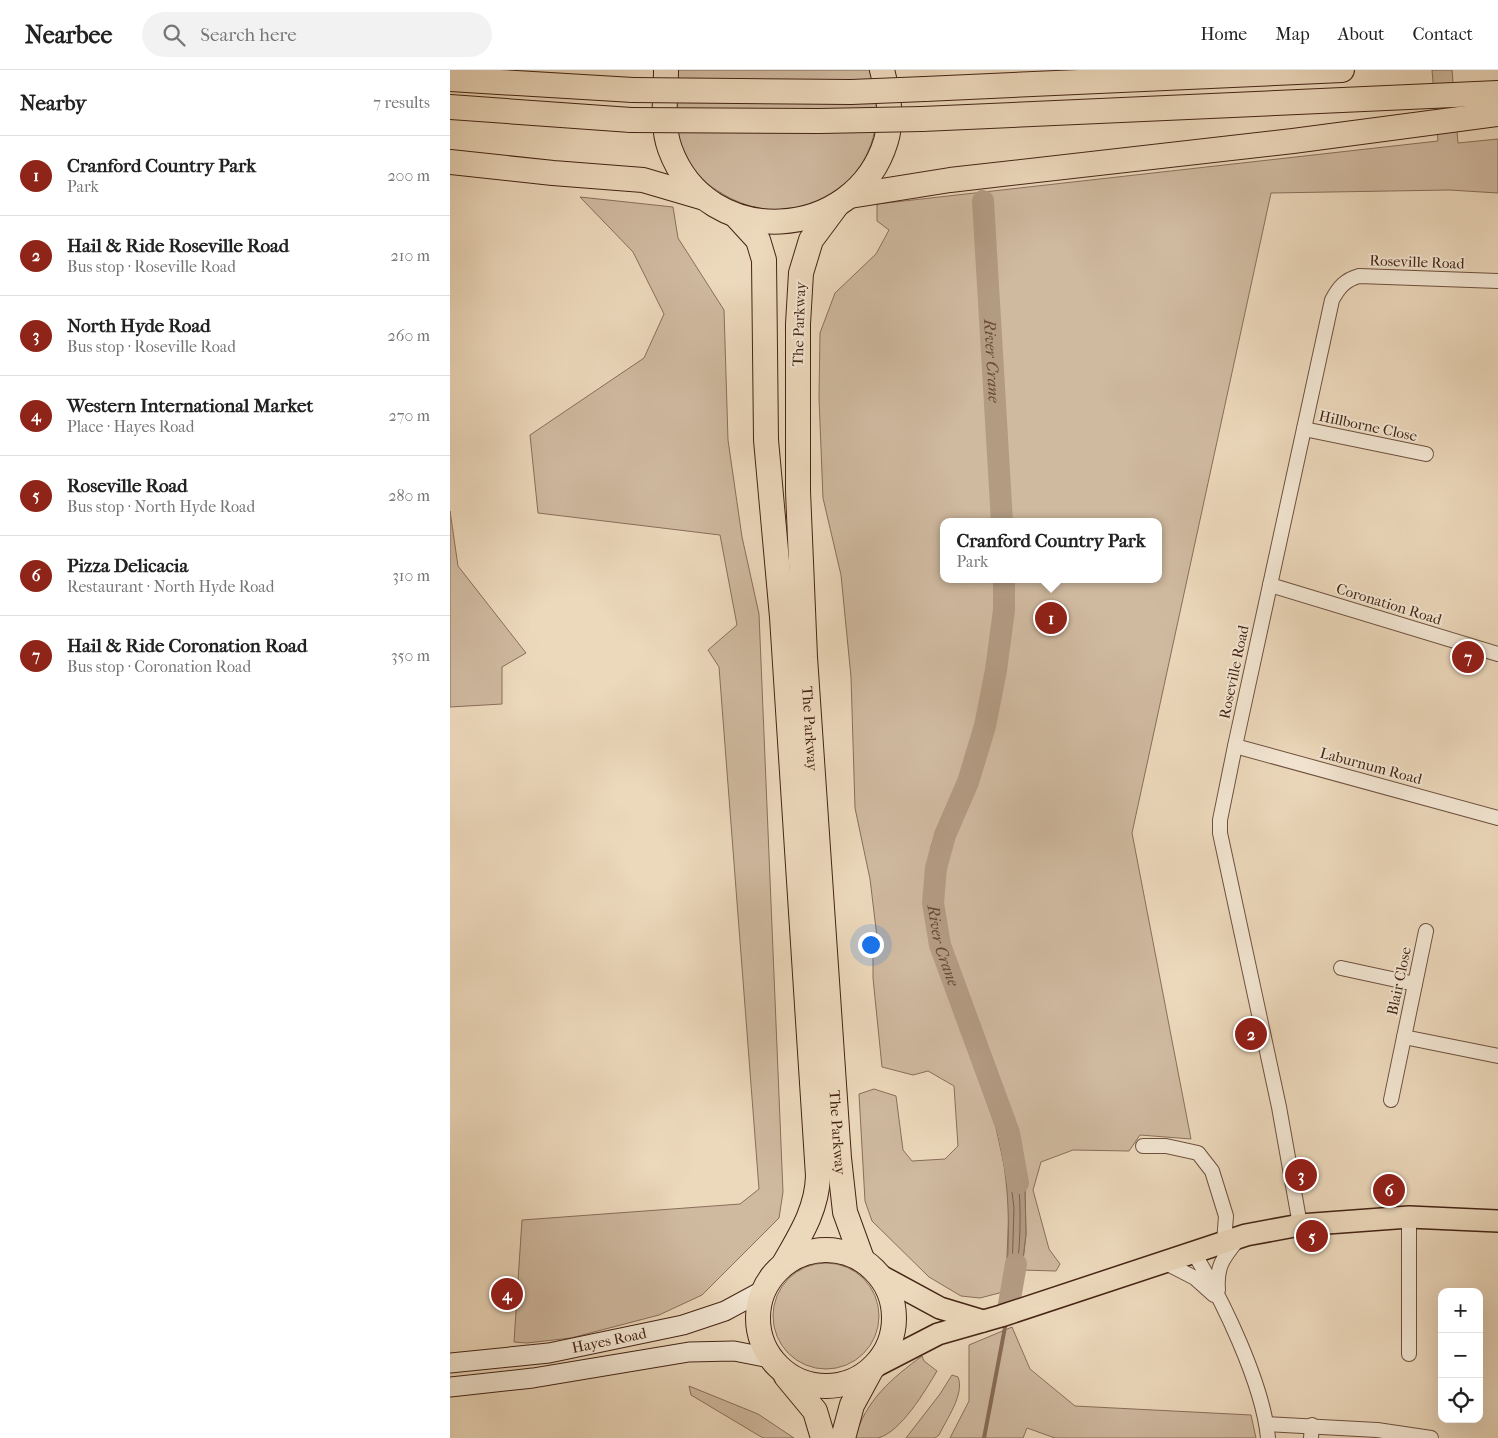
<!DOCTYPE html>
<meta charset="utf-8">
<style>
body{margin:0;font-family:"IM FELL French Canon",serif;background:#f2f2f2;color:#222}
.controls{position:absolute;right:15px;bottom:15px;display:grid;overflow:hidden;border-radius:10px;box-shadow:0 5px 20px #0002}
.controls button{width:45px;height:45px;display:grid;place-items:center;padding:0;border:0;border-bottom:1px solid #e0e0e0;background:#fff;color:#222;font:25px sans-serif}
.you{position:absolute;left:420px;top:874px;width:18px;height:18px;margin:-12px;border:4px solid #fff;border-radius:50%;background:#1a73e8;box-shadow:0 0 0 8px #1a73e833}
.badge{display:grid;place-items:center;width:32px;height:32px;border-radius:50%;background:#8f2418;color:#fff;font-size:16px;font-weight:700}
.pin{position:absolute;translate:-50% -50%;border:2px solid #fff;box-shadow:0 1px 5px #0006}
.popup{position:absolute;left:490px;top:448px;width:222px;height:65px;box-sizing:border-box;display:grid;place-content:center;border-radius:10px;background:#fff;filter:drop-shadow(0 1px 4px #0005);font-size:16px;white-space:nowrap;color:#767676}
.popup b{font-size:19px;color:#222}
.popup::after{content:'';position:absolute;left:50%;top:100%;margin-left:-10px;border:10px solid transparent;border-top-color:#fff}
.list{margin:0;padding:0;list-style:none}
h2{display:flex;justify-content:space-between;align-items:center;height:65px;margin:0;padding:0 20px;font-size:21px}
h2 small{font-size:16px;font-weight:400;color:#767676}
.list li{display:grid;grid-template-columns:32px 1fr auto;gap:15px;align-items:center;box-sizing:border-box;height:80px;padding:0 20px;border-top:1px solid #e0e0e0}
.list b{display:block;font-size:19px;white-space:nowrap}
.list p{margin:0;font-size:16px;white-space:nowrap;color:#767676}
.list em{font-size:16px;font-style:normal;color:#767676}
.icon{flex:none;width:28px;height:28px;fill:none;stroke:currentColor;stroke-width:2;stroke-linecap:round;stroke-linejoin:round}
.map{position:relative;flex:none;width:1048px;height:1368px;overflow:hidden}
header{display:flex;align-items:center;gap:30px;box-sizing:border-box;height:70px;padding:0 25px;background:#fff;border-bottom:1px solid #e0e0e0}
header strong{font-size:24px}
nav{display:flex;gap:28px;margin-inline-start:auto;font-size:18px}
.search{width:350px;height:45px;background:#f2f2f2;display:flex;align-items:center;gap:12px;box-sizing:border-box;padding:0 18px;border-radius:28px;color:#767676;font-size:19px}
main{display:flex}
aside{flex:1;background:#fff}
.map>svg:first-child{display:block}
.green{fill:#cfb99f;stroke:#8a6e5a;fill-rule:evenodd}
.water{fill:#b39b82;stroke:#876b56}
.lines{fill:none;stroke-linecap:round;stroke-linejoin:round}
.shore{stroke:#7c604b;stroke-width:1}
.stream{stroke:#876b56;stroke-width:4}
.river{stroke:#b39b82;stroke-width:22}
.street-casing{stroke:#6e513e;stroke-width:16}
.secondary-casing{stroke:#442414;stroke-width:21}
.primary-casing{stroke:#442414;stroke-width:24}
.highway-casing{stroke:#442414;stroke-width:26}
.street{stroke:#f3e6d3;stroke-width:14}
.secondary{stroke:#f3e6d3;stroke-width:19}
.primary{stroke:#ecd8bb;stroke-width:21}
.highway{stroke:#ecd8bb;stroke-width:24}
.highway-bridge-casing{stroke:#442414;stroke-width:26;stroke-linecap:butt}
.highway-bridge{stroke:#ecd8bb;stroke-width:24}
.labels{text-anchor:middle;stroke-width:4;stroke-linejoin:round;paint-order:stroke}
.street-label{font-size:15px;fill:#442414;stroke:#f3e6d3}
.water-label{font-size:16px;font-style:italic;fill:#654835;stroke:#f3e6d3}
</style>
<header>
<strong>Nearbee</strong>
<div class="search"><svg class="icon" aria-label="search" viewBox="0 0 24 24"><circle cx="10" cy="10" r="6"/><path d="M15 15l6 6"/></svg>Search here</div>
<nav><a>Home</a><a>Map</a><a>About</a><a>Contact</a></nav>
</header>
<main>
<aside>
<h2>Nearby<small>7 results</small></h2>
<ul class="list">
<li><span class="badge">1</span><div><b>Cranford Country Park</b><p>Park</p></div><em>200 m</em></li>
<li><span class="badge">2</span><div><b>Hail &amp; Ride Roseville Road</b><p>Bus stop · Roseville Road</p></div><em>210 m</em></li>
<li><span class="badge">3</span><div><b>North Hyde Road</b><p>Bus stop · Roseville Road</p></div><em>260 m</em></li>
<li><span class="badge">4</span><div><b>Western International Market</b><p>Place · Hayes Road</p></div><em>270 m</em></li>
<li><span class="badge">5</span><div><b>Roseville Road</b><p>Bus stop · North Hyde Road</p></div><em>280 m</em></li>
<li><span class="badge">6</span><div><b>Pizza Delicacia</b><p>Restaurant · North Hyde Road</p></div><em>310 m</em></li>
<li><span class="badge">7</span><div><b>Hail &amp; Ride Coronation Road</b><p>Bus stop · Coronation Road</p></div><em>350 m</em></li>
</ul>
</aside>
<div class="map">
<svg width="1048" height="1368" viewBox="0 0 1048 1368">
<rect width="100%" height="100%" fill="#ecd8bb"/>
<filter id="stains"><feTurbulence type="fractalNoise" baseFrequency=".004" numOctaves="4"/><feColorMatrix values="0 0 0 0 .2 0 0 0 0 .09 0 0 0 0 .02 0 0 0 .5 -.17"/></filter>
<radialGradient id="worn" r=".72"><stop offset=".6" stop-color="#630" stop-opacity="0"/><stop offset="1" stop-color="#630" stop-opacity=".3"/></radialGradient>
<g class="green">
<path d="M226,0H422C426,23 429,44 423,68C402,138 327,160 268,121C253,112 237,96 231,79C222,54 225,26 226,0Z"/>
<path d="M982,0H1002L1008,73L1048,69V123L999,120L821,123L682,763L741,1069L690,1065L679,1081L623,1080L591,1092L583,1120L599,1179L610,1194L606,1201L572,1200L576,1164L575,1120L568,1080L489,854C488,822 494,793 502,763L488,759L481,776L475,833L481,873L546,1058L557,1108L559,1138L556,1211L553,1222L530,1228L511,1226L479,1207L422,1151L415,1131L409,1024L424,1019L446,1026L453,1080L462,1091L495,1089L508,1076L504,1016L478,1001L463,1005L432,997L423,908V885L427,867L420,809L405,738L401,607L391,505L373,428L369,328L370,263L385,223L426,184L439,160L427,151V134L988,71ZM494,452H708V509H494Z"/>
<polygon points="130,127 223,137 228,168 274,240 278,370 292,467 309,544 333,1122 329,1148 252,1225 209,1245 121,1268 77,1273 64,1272 72,1150 290,1134 309,1119 269,597 258,580 287,555 270,465 88,443 80,365 194,288 214,244 183,182"/>
<polygon points="0,441 8,496 76,583 52,597 52,634 0,637"/>
<circle cx="376" cy="1246" r="53"/>
<polygon points="562,1257 580,1299 625,1336 801,1345 806,1368 605,1368 577,1358 573,1368 500,1368 519,1331 519,1275"/>
<path d="M472,1286L474,1291L487,1301C475,1321 451,1362 428,1368C421,1368 412,1368 405,1368C415,1331 442,1308 472,1286Z"/>
<path d="M502,1305L508,1307C515,1324 496,1350 489,1365L485,1368H456L490,1324Z"/>
<polygon points="239,1316 308,1344 344,1368 313,1368 241,1325"/>
</g>
<path class="water" d="M568,1080L575,1120L576,1164L569,1222L555,1227C559,1179 561,1131 552,1084Z"/>
<g class="lines">
<path class="shore" d="M560,1087L565,1089C572,1127 571,1163 567,1201L564,1203L562,1201L564,1138L558,1090Z"/>
<polyline class="stream" points="534,1368 556,1252"/>
<g class="river">
<path id="s1" d="M533,131L552,452"/>
<path id="s2" d="M554,509V540L546,600L535,656L518,712L495,765L486,798L483,833L490,875L559,1063L568,1113"/>
<polyline points="558,1240 566,1194"/>
</g>
<defs>
<g id="street">
<polyline points="854,359 976,384"/>
<polyline points="820,515 1048,584"/>
<polyline points="785,676 1048,748"/>
<polyline points="891,898 965,914"/>
<polyline points="954,967 1048,986"/>
<polyline points="941,1030 976,861"/>
<polyline points="693,1076 716,1076 748,1083 762,1101 776,1146 774,1172"/>
<path d="M850,1155L829,1037L770,763V750L785,676L882,230C889,217 895,210 909,206L1048,211"/>
<path d="M743,1182C772,1228 813,1314 818,1368"/>
<polyline points="714,1192 745,1208 764,1225"/>
<path d="M768,1220C766,1195 774,1187 789,1168"/>
<polyline points="959,1284 959,1147"/>
<polyline points="817,1354 927,1360 981,1368"/>
<polyline points="861,1368 862,1355"/>
</g>
<g id="secondary">
<path id="s3" d="M0,1293L99,1283L233,1255L275,1241L312,1221"/>
<polyline points="0,1317 83,1308 239,1282 284,1281 320,1288"/>
</g>
<g id="primary">
<polyline points="431,1206 490,1238 533,1251"/>
<polyline points="424,1297 488,1264 551,1246 796,1165 850,1155 959,1147 1048,1151"/>
</g>
<g id="highway">
<path d="M216,0C216,25 211,55 220,79C257,181 405,173 436,71C443,47 438,23 432,0"/>
<polyline points="0,9 183,20"/>
<polyline points="475,19 892,0"/>
<polyline points="0,37 181,50"/>
<polyline points="472,49 1048,23"/>
<polyline points="0,92 103,103 193,110 251,127"/>
<polyline points="400,126 500,110 843,71 1048,44"/>
<path id="s4" d="M387,135L361,170L351,203L348,254V421L355,587L389,1088L395,1142L412,1189"/>
<path d="M286,146L308,170L314,190L316,370L332,547L368,1106C367,1139 351,1164 335,1192"/>
<circle cx="376" cy="1248" r="68"/>
<polyline points="336,1306 365,1341 373,1368"/>
<polyline points="393,1368 402,1335 421,1300"/>
</g>
</defs>
<use href="#street" class="street-casing"/>
<use href="#secondary" class="secondary-casing"/>
<use href="#primary" class="primary-casing"/>
<use href="#highway" class="highway-casing"/>
<use href="#street" class="street"/>
<use href="#secondary" class="secondary"/>
<use href="#primary" class="primary"/>
<use href="#highway" class="highway"/>
<defs>
<g id="highway-bridge">
<polyline points="183,20 401,22 475,19"/>
<polyline points="181,50 370,51 472,49"/>
</g>
</defs>
<use href="#highway-bridge" class="highway-bridge-casing"/>
<use href="#highway-bridge" class="highway-bridge"/>
</g>
<g class="labels">
<g class="street-label">
<text transform="translate(967 192) rotate(2)" y="5">Roseville Road</text>
<text transform="translate(349 254) rotate(-88)" y="5">The Parkway</text>
<text transform="translate(918 356) rotate(12)" y="5">Hillborne Close</text>
<text transform="translate(939 534) rotate(17)" y="5">Coronation Road</text>
<text transform="translate(784 602) rotate(-78)" y="5">Roseville Road</text>
<text dy="5" stroke="none"><textPath href="#s4" startOffset="534">The Parkway</textPath></text>
<text transform="translate(921 696) rotate(15)" y="5">Laburnum Road</text>
<text transform="translate(949 911) rotate(-78)" y="5">Blair Close</text>
<text dy="5" stroke="none"><textPath href="#s4" startOffset="939">The Parkway</textPath></text>
<text dy="5" stroke="none"><textPath href="#s3" startOffset="161">Hayes Road</textPath></text>
</g>
<g class="water-label">
<text dy="6" stroke="none"><textPath href="#s1" startOffset="160">River Crane</textPath></text>
<text dy="6" stroke="none"><textPath href="#s2" startOffset="378">River Crane</textPath></text>
</g>
</g>
<rect width="100%" height="100%" filter="url(#stains)"/>
<rect width="100%" height="100%" fill="url(#worn)"/>
</svg>
<div class="controls">
<button>+</button>
<button>−</button>
<button><svg class="icon" aria-label="locate" viewBox="0 0 24 24"><circle cx="12" cy="12" r="6"/><path d="M12 2v4M12 18v4M2 12h4M18 12h4"/></svg></button>
</div>
<div class="you"></div>
<div class="pin badge" style="left:601px;top:548px">1</div>
<div class="popup"><b>Cranford Country Park</b>Park</div>
<div class="pin badge" style="left:801px;top:964px">2</div>
<div class="pin badge" style="left:851px;top:1105px">3</div>
<div class="pin badge" style="left:57px;top:1224px">4</div>
<div class="pin badge" style="left:862px;top:1166px">5</div>
<div class="pin badge" style="left:939px;top:1120px">6</div>
<div class="pin badge" style="left:1018px;top:587px">7</div>
</div>
</main>
